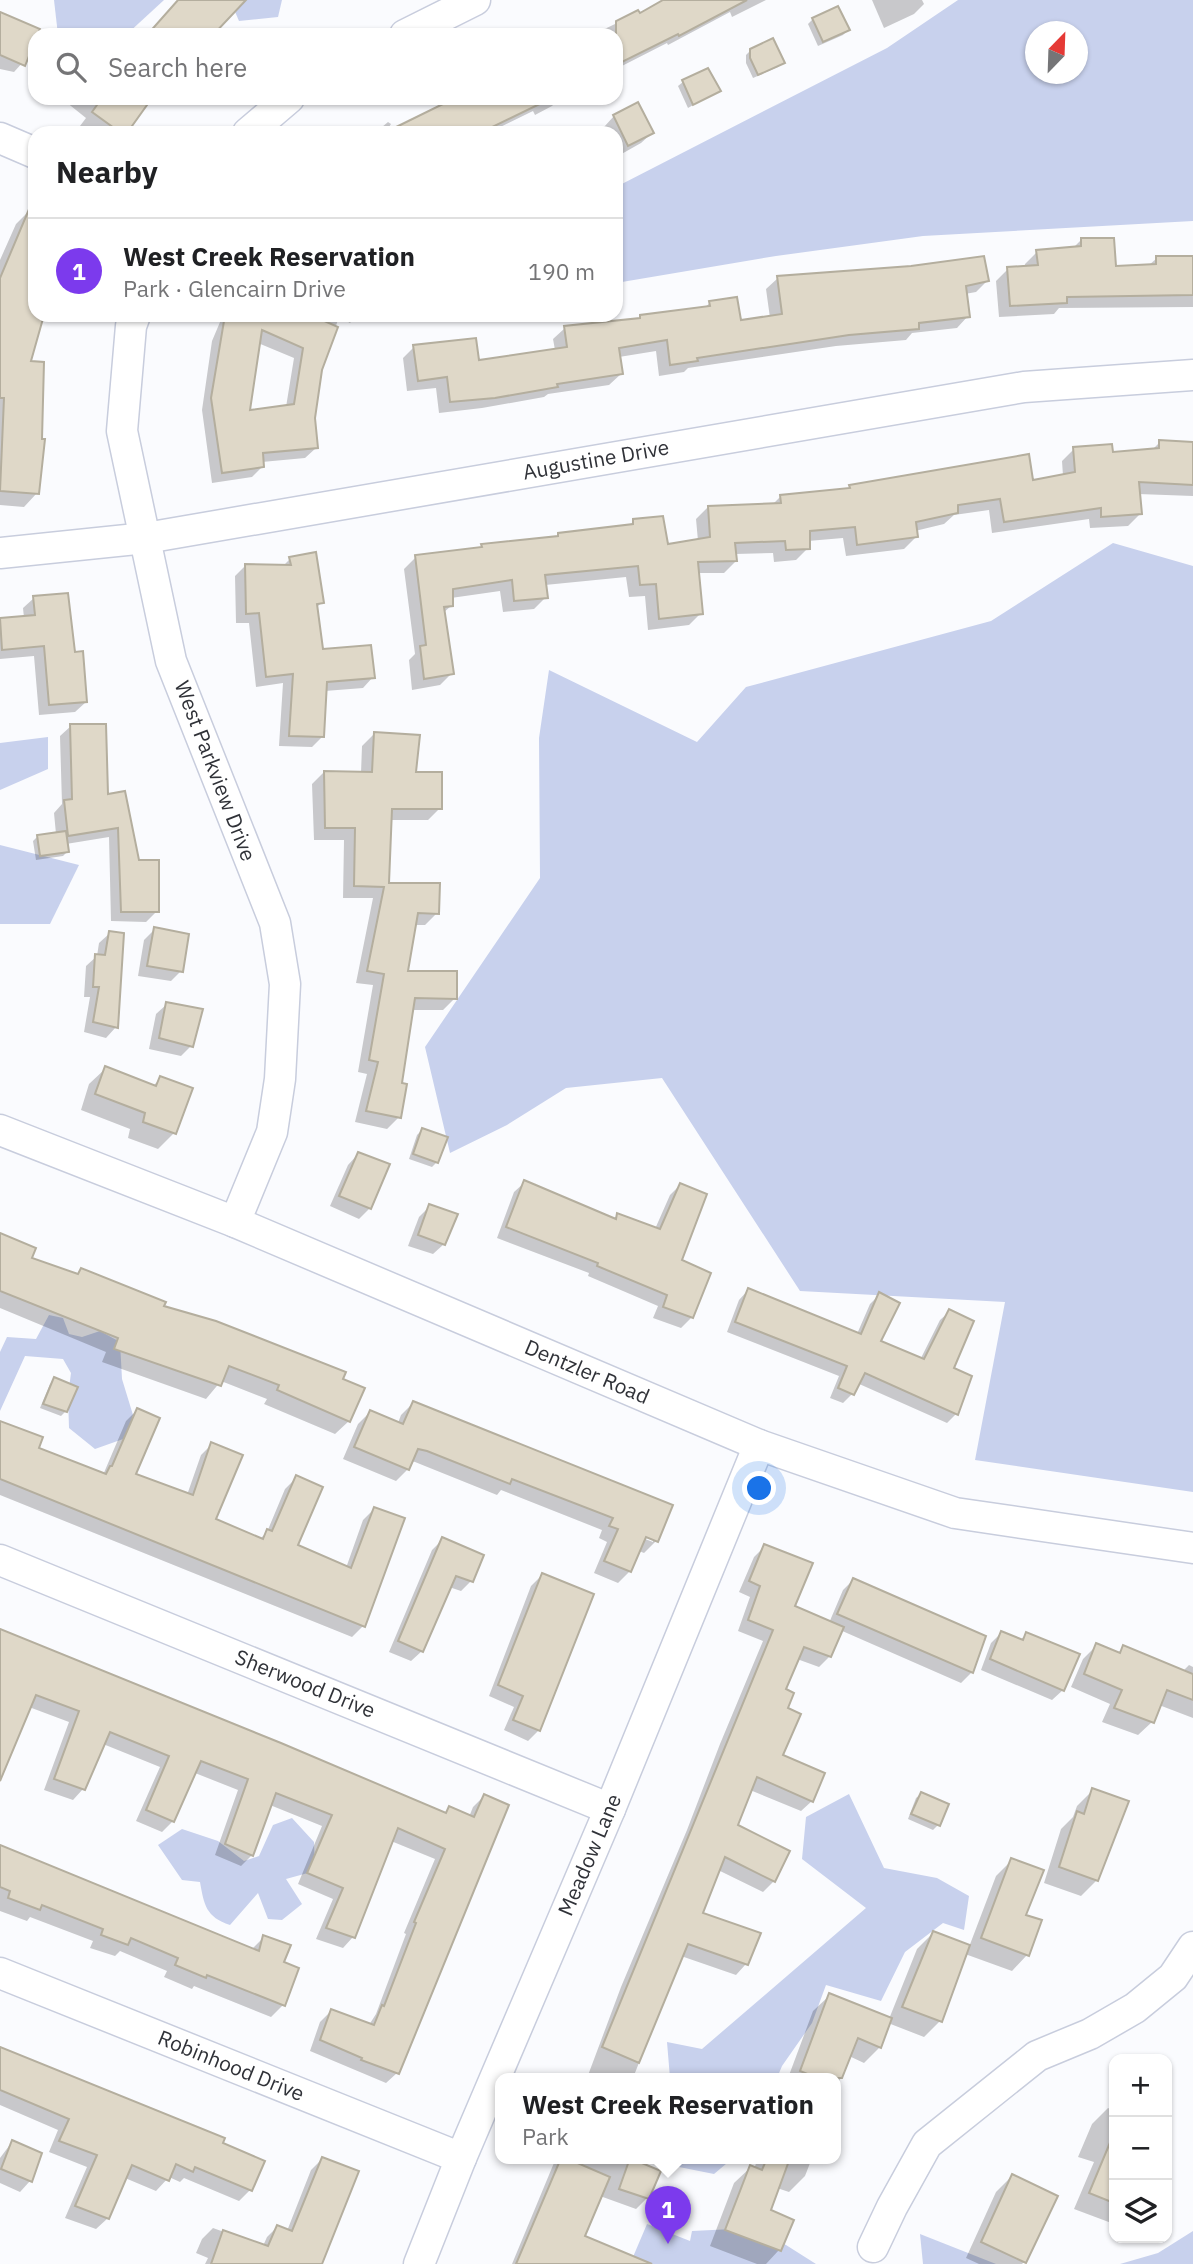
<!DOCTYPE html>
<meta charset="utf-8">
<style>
body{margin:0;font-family:"IBM Plex Sans",sans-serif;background:#f2f2f2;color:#202124}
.controls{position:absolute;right:21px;bottom:21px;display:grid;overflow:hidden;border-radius:14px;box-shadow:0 2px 5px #0004}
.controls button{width:63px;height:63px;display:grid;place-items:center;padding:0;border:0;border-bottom:2px solid #e0e0e0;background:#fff;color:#202124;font:35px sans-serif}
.compass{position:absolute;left:1025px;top:21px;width:63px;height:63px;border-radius:50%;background:#fff;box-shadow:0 2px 5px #0004;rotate:23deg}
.you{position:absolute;left:760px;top:1489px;width:24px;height:24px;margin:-18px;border:5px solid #fff;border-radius:50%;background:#1a73e8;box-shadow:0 0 0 10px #1a73e833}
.badge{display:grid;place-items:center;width:46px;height:46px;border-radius:50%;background:#7c3aed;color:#fff;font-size:23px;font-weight:700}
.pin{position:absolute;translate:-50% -58px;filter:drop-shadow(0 2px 4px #0008)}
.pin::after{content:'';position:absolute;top:37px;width:24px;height:21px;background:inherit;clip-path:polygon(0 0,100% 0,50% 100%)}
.popup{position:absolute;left:495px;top:2073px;width:346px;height:91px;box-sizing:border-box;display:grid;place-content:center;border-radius:14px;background:#fff;filter:drop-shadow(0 2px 5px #0005);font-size:23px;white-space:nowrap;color:#757577}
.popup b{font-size:26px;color:#202124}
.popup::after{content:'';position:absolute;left:50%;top:100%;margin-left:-14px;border:14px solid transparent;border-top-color:#fff}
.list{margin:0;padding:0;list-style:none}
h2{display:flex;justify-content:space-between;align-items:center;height:91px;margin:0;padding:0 28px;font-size:30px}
h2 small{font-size:23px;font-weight:400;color:#757577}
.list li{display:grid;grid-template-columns:46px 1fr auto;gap:21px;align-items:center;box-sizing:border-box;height:105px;padding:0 28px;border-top:2px solid #e0e0e0}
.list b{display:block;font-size:26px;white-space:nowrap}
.list p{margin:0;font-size:23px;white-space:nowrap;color:#757577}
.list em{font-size:23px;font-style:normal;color:#757577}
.icon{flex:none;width:38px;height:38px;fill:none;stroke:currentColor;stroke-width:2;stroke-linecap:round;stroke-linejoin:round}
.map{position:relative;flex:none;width:1193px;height:2264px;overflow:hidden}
.search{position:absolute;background:#fff;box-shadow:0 2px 5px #0004;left:28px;top:28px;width:595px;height:77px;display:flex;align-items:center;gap:18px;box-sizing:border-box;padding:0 24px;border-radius:21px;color:#757577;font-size:26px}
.panel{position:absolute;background:#fff;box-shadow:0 2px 5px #0004;left:28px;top:126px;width:595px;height:196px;border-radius:21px}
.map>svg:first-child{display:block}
.green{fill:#c8d1ed;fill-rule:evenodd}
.shadow{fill:#0003;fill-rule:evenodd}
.building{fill:#dfd8c8;stroke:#b4ae9e;stroke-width:2;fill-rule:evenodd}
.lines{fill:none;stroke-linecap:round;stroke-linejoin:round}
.street-casing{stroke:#c8cddd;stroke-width:33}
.street{stroke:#fff;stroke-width:30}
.labels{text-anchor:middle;stroke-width:6;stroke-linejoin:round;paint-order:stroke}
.street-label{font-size:21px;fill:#303238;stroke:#fff}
</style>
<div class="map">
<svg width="1193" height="2264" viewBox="0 0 1193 2264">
<rect width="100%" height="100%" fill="#fafbfe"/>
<g class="green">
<polygon points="54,0 164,0 126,35 58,35"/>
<polygon points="230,0 282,0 278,17 239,21"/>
<path d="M958,0H1193V221L923,236L776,256L616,283V187L887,48ZM1036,32H1078V74H1036Z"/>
<polygon points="1113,543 1193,566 1193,1492 975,1460 1005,1302 800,1291 662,1078 566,1088 507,1125 450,1153 425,1047 540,878 539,738 549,670 697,742 746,687 991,621"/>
<polygon points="48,737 48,769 0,790 0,743"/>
<polygon points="0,845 79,865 50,924 0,924"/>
<polygon points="49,1315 63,1318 69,1334 82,1337 100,1331 120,1342 122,1379 133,1415 126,1438 95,1449 69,1428 68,1396 71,1373 63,1359 25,1356 0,1411 0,1352 7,1337 36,1339"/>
<polygon points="849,1794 884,1868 937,1878 969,1896 964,1930 943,1923 905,1952 881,2001 826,1985 812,2023 782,2066 777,2078 670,2078 667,2042 702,2049 866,1908 802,1859 806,1817"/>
<path d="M292,1818L314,1842L315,1871L286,1879L302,1904L282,1920L268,1919L258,1893L230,1925C206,1917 204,1905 200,1882L182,1880L158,1845L182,1829L218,1841L244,1861L259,1856L273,1825Z"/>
<polygon points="634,2158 733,2158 714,2174"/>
<polygon points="647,2224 690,2241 692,2231 753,2228 786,2245 816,2264 630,2264"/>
<polygon points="1193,2231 1193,2264 1120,2264 1158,2253"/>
<polygon points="920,2234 996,2264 923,2264"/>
</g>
<g class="shadow">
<polygon points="667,0 766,0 732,17 730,12 668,45 667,43 616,69 616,35 592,35 638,13 639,16"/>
<polygon points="872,0 922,0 924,4 914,14 884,28"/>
<polygon points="838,8 848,30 843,35 818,46 808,24 813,19"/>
<polygon points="0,13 36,35 24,61 14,72 0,69"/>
<polygon points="751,50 783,62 778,67 753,78 746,63 746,55"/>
<polygon points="683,82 719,90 688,108 678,86"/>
<polygon points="61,98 150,98 125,133 91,133 80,126 86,118"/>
<polygon points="457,98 560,98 552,106 535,115 533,111 488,133 388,133"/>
<polygon points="614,116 652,133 641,143 618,156 616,133 607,133 604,127"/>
<polygon points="388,122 391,124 385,133 375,133"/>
<polygon points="30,210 35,210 35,315 42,315 29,363 37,493 24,507 0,505 0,260 16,224"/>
<polygon points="1082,239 1115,268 1148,266 1157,258 1193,258 1193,307 1059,308 1054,314 999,317 996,281 1008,269 1025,268 1025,264 1037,252 1073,248"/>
<polygon points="778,278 987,281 976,292 965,294 968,316 957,328 912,333 906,340 836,346 688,368 684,372 659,376 656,351 619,357 621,374 609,385 548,394 544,397 482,408 439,413 436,388 407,391 403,358 414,347 477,362 555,350 553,339 565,328 637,320 641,317 704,308 710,303 739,322 770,318 766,289"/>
<path d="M223,315H306L315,319L317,315H357L350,323L339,317L321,370L313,418L316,448L305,458L262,462V467L252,477L212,483L202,410L212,341ZM258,343L294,358L286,407L248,412Z"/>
<polygon points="1160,442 1193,443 1193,496 1138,494 1140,514 1128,526 1090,528 1089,519 992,533 989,510 954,515 944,524 915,531 916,537 904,549 846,556 843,538 808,541 808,548 796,560 774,562 773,553 735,554 736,561 724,573 697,573 701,613 689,625 648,630 645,596 629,597 626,577 545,585 546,597 534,609 503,612 500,591 451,598 451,606 443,613 452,673 440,685 412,690 409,660 415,654 404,569 416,557 479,549 482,546 555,538 558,534 627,527 634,521 666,546 698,541 696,519 708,507 772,505 781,496 846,491 850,486 1032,482 1063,476 1062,461 1074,449 1111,454 1151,451"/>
<polygon points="290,559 322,602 316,608 322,651 373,677 363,688 325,691 322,737 312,747 279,746 283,683 256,687 249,623 236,623 235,576 246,565 282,567"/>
<polygon points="34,598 73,653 86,702 75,712 39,715 34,656 0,659 0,620 24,618 23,608"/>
<polygon points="71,726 138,862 157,911 146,922 111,921 109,837 66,844 67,852 63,856 36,860 33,841 38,836 56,834 54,813 62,804 60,736"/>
<polygon points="374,734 415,774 440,808 428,820 390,820 387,885 437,913 425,925 414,925 405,973 455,998 443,1010 412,1010 400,1085 399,1117 387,1129 355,1122 367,1074 358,1072 373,985 356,983 373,898 343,898 344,840 314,840 312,784 324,772 361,773 362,746"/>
<polygon points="155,929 181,971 171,981 138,976 144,940"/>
<polygon points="110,933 116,1027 106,1038 84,1032 90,997 84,997 86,966 97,956 99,943"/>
<polygon points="167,1004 191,1046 181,1056 149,1049 156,1014"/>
<polygon points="105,1069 152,1087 161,1078 174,1133 158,1149 128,1138 130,1129 81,1110 89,1084"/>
<polygon points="422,1130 437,1162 432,1167 409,1159 417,1135"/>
<polygon points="358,1154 370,1208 359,1219 330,1206 348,1165"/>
<polygon points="525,1182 613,1219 618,1215 655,1229 670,1195 680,1185 680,1261 692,1317 681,1328 653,1318 658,1306 588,1276 589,1273 497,1238 514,1192"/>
<polygon points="430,1206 444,1244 433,1254 408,1246 419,1217"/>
<polygon points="0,1239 30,1259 76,1275 82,1270 162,1307 340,1380 349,1421 335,1434 264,1404 267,1399 221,1381 206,1399 102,1362 106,1352 0,1308"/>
<polygon points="748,1290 857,1334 870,1304 879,1295 878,1342 920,1360 940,1320 950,1311 951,1369 956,1414 947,1423 857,1383 852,1394 843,1403 830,1398 839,1376 727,1332 739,1300"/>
<polygon points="55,1379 66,1411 61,1416 40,1408 50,1384"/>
<path d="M413,1403L671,1506L656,1541L644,1553L639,1551L630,1571L618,1583L594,1573L607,1542L599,1538L602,1530L501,1490L497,1495L415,1462L411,1461L408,1469L396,1481L343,1459L358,1424L370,1412L398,1423L401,1415ZM639,1532L653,1538V1542L637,1536Z"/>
<polygon points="137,1410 134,1474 187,1495 201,1455 212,1444 214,1520 260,1539 267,1532 285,1489 296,1478 296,1546 346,1568 363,1520 374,1509 363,1626 352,1637 0,1495 0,1435 103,1475 126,1421"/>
<polygon points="442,1540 471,1581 461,1591 449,1587 422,1651 411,1661 389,1652 432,1550"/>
<polygon points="765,1546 793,1607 829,1623 843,1590 853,1580 984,1637 971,1673 961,1683 840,1630 830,1656 819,1667 797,1659 783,1690 785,1709 781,1756 812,1801 801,1811 750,1790 736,1826 774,1881 763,1892 718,1870 701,1914 746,1964 736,1975 681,1956 633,2078 587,2078 621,1987 687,1830 720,1744 763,1641 738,1631 750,1597 739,1592 754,1557"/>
<polygon points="542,1575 539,1730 528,1741 504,1730 514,1707 489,1696 531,1586"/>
<polygon points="0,1631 443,1814 449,1809 469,1817 473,1807 484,1796 397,2073 386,2083 310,2051 320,2022 331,2011 369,2025 376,2014 406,1934 404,1933 435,1859 391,1841 353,1937 343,1948 316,1939 333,1899 298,1884 322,1826 270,1805 252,1855 241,1866 215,1855 238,1790 195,1773 173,1821 162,1832 136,1821 160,1767 103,1744 83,1789 73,1800 44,1790 69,1722 29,1707 0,1760"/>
<polygon points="1001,1633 1020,1640 1027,1634 1063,1690 1052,1700 981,1670 991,1643"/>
<polygon points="1097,1645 1117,1654 1124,1647 1182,1672 1189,1665 1193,1667 1193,1718 1159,1705 1152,1722 1138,1735 1102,1722 1110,1704 1071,1687 1083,1659"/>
<polygon points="1093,1790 1097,1880 1081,1896 1044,1883 1061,1829 1073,1817 1077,1806"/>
<polygon points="921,1794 938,1825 933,1830 908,1819 916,1798"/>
<polygon points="0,1847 251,1950 264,1937 281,1962 283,2005 271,2017 194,1986 192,1989 164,1977 167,1971 120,1951 115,1956 90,1948 93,1941 30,1917 27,1921 0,1911"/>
<polygon points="1012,1860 1024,1917 1027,1955 1012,1971 965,1954 940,2021 924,2037 888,2023 880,2047 864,2063 849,2056 836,2089 836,2078 788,2078 813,2011 829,1996 889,2019 917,1949 933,1933 969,1947 996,1876"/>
<polygon points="0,2051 220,2144 250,2190 239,2201 184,2178 180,2182 169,2177 156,2191 125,2178 108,2218 96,2229 65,2218 87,2167 49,2152 58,2130 0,2105"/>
<polygon points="1108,2108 1114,2111 1114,2224 1074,2209 1094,2162 1078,2157 1092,2124"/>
<polygon points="12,2142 30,2181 20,2192 0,2183 0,2158"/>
<polygon points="556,2158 626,2158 658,2172 647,2198 636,2209 600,2196 583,2237 619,2264 512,2264"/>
<polygon points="758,2158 812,2158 805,2176 789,2192 777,2188 768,2211 792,2221 779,2250 766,2264 757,2264 710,2246 734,2183 751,2167 754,2169"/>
<polygon points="322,2159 320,2264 205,2264 208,2258 196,2253 202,2239 213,2228 263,2246 267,2237 277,2227 287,2231 311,2170"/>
<polygon points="1012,2176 1024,2262 1022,2264 979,2264 966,2258 996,2192"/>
</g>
<g class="building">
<polygon points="178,0 246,0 213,35 147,35"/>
<polygon points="663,0 747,0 679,36 678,34 616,65 616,21 638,10 640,13"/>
<polygon points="838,6 850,30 823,42 812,18"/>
<polygon points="0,12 40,29 38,35 35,35 35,41 25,66 0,55"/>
<polygon points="773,38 785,63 758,75 750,58 750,49"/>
<polygon points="708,68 721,91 693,105 682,80"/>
<polygon points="102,98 152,98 127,133 121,133 92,112"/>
<polygon points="455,98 552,98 480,133 384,133"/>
<polygon points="638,102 654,133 628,146 613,115"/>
<polygon points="35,195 35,315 44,315 31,361 44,362 42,439 45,439 39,494 0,491 4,398 0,398 0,278"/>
<polygon points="1081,238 1114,238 1116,266 1156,264 1156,256 1193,256 1193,295 1067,297 1067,303 1010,306 1007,267 1038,265 1036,250 1081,246"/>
<polygon points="984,256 989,281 966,286 970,317 919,323 919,329 849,335 697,358 698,361 670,365 667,340 619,348 623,374 557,384 558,387 495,398 450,402 447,377 418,381 413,345 476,338 479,360 567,347 564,326 640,318 640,315 710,306 709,301 737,297 741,320 782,314 777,276 911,266"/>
<path d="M225,315H311L338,327L322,370L315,418L318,448L263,453L264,467L222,473L211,398ZM262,330L303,348L294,404L250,410Z"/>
<polygon points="1159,440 1193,442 1193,485 1139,482 1142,514 1101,517 1101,508 1004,522 1000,499 958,505 958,513 916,522 918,537 857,545 855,527 810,531 810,549 786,550 785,541 735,543 737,561 698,562 703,614 659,619 656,584 640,585 638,566 545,575 548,598 514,601 512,580 453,589 453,606 444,607 454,674 424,679 420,646 426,645 415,555 482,547 481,544 558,536 558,533 633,524 633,519 663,516 668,544 710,537 708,506 781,503 780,495 850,488 849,485 1029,454 1033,480 1075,472 1073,447 1112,444 1113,452 1159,448"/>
<polygon points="316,552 324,603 317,604 323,649 371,645 375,678 327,682 324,737 289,736 293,674 266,677 259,613 246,614 245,564 291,565 289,557"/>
<polygon points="68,593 75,652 83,651 87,702 49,705 44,646 2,650 0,618 35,615 33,596"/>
<polygon points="70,724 106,724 108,794 125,791 139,860 159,860 159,912 121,912 118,828 68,836 64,800 72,799"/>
<polygon points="374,732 420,735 416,772 442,772 442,809 392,809 389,883 440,883 439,914 418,913 408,971 457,971 457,999 415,998 402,1083 407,1084 401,1118 366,1111 378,1062 369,1060 384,974 367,971 384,887 354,886 355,828 325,828 324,771 372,772"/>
<polygon points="66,831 69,852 40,856 37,835"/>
<polygon points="154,927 189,934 183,972 147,966"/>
<polygon points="109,931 124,933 118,1028 93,1022 99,987 93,987 95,954 105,955"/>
<polygon points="166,1002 203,1009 193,1047 159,1038"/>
<polygon points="105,1066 156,1086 160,1076 193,1088 176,1134 143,1122 145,1113 95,1094"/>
<polygon points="422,1128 448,1137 438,1163 413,1154"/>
<polygon points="358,1152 390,1164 371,1209 339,1196"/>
<polygon points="524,1180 616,1219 617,1213 660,1229 680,1183 707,1194 682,1260 711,1273 693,1318 663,1307 667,1295 597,1266 598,1263 506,1227"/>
<polygon points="429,1204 458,1214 445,1245 418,1235"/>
<polygon points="0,1233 36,1248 32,1258 78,1274 81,1268 166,1302 164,1306 216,1321 346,1372 343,1379 365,1388 350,1422 277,1390 279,1385 229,1366 221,1386 114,1349 118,1338 0,1291"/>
<polygon points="748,1288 861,1334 879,1292 900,1303 881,1341 924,1359 949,1309 974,1321 954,1368 972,1376 958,1415 865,1373 854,1395 838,1388 847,1366 735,1322"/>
<polygon points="54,1377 78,1387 67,1412 43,1404"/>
<polygon points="413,1401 673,1505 658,1542 646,1537 631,1572 604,1561 618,1529 609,1526 613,1518 512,1479 510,1484 427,1451 418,1449 409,1470 354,1447 370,1410 403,1424"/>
<polygon points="137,1408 160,1418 136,1474 193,1495 211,1442 243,1455 216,1519 263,1539 267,1529 272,1531 296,1475 323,1487 298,1545 351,1568 374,1507 405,1518 365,1627 0,1479 0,1421 43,1437 39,1448 106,1474 110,1466 112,1466"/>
<polygon points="442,1537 484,1555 473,1582 456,1576 423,1652 398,1641"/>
<polygon points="764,1544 813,1563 795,1606 844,1627 831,1657 804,1647 786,1689 794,1693 788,1708 801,1714 783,1755 825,1773 813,1802 757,1777 738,1825 790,1851 775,1882 725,1857 703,1913 761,1933 748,1965 688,1944 639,2063 602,2047 773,1630 748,1620 760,1586 749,1581"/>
<polygon points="542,1573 594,1594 540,1731 513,1720 523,1696 498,1685"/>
<polygon points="853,1578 986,1636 973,1673 837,1614"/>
<polygon points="0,1629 281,1743 446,1813 449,1806 474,1817 484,1794 509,1805 399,2074 361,2060 362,2058 320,2040 331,2009 374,2025 382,2005 384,2006 416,1923 414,1922 445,1849 398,1828 355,1938 326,1928 343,1888 307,1873 332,1815 276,1793 253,1856 225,1844 248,1779 201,1761 174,1822 146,1810 169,1756 110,1732 85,1790 54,1779 79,1711 36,1695 0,1781"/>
<polygon points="1001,1631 1023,1640 1026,1632 1080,1654 1064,1691 990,1659"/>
<polygon points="1096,1643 1120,1653 1123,1645 1193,1674 1193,1700 1167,1690 1154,1723 1114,1708 1122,1690 1084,1674"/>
<polygon points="1092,1788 1129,1801 1098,1881 1059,1867 1077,1811 1084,1814"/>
<polygon points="921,1792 949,1804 940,1826 911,1814"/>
<polygon points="0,1845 259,1951 263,1935 291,1945 284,1962 299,1968 285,2006 207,1975 206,1978 175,1965 178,1958 131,1938 128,1945 101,1935 103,1929 42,1905 40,1910 8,1898 10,1891 0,1887"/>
<polygon points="1011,1858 1044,1870 1026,1915 1042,1920 1029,1956 981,1938"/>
<polygon points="933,1931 970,1945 942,2022 902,2007"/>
<polygon points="829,1993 892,2018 881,2048 858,2038 842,2078 817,2078 800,2071"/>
<polygon points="0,2047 225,2138 223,2143 265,2161 252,2191 195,2167 193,2172 176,2164 169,2181 132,2165 109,2219 75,2206 97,2155 59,2141 69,2119 0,2090"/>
<polygon points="1114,2133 1114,2203 1089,2193"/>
<polygon points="12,2140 42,2153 32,2182 1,2169"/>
<polygon points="322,2157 359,2171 322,2264 211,2264 223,2230 268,2246 277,2225 292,2231"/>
<polygon points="561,2158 566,2158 610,2177 585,2236 652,2264 516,2264"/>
<polygon points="630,2158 661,2171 649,2199 619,2189"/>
<polygon points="767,2158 790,2158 771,2210 794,2220 781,2251 725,2230 750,2165 762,2170"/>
<polygon points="1012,2174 1058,2196 1026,2263 981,2242"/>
</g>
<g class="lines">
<defs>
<g id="street">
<polyline points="405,35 475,0"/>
<polyline points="248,133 289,98"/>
<polyline points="0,138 35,153"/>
<polyline points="135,315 131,326 122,431 171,661 275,923 285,984 280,1079 272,1132 235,1222"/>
<polyline points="0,553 146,538 1024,387 1193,375"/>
<polyline points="0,1130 235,1222 759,1445 955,1513 1193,1548"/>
<polyline points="0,1560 610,1809"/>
<polyline points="0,1973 461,2158"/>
<polyline points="873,2247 892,2207 927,2144 1037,2056 1090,2034 1135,2008 1173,1977 1193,1947"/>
<polyline points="419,2264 461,2158 610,1809 759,1445"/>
</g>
</defs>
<use href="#street" class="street-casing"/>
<use href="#street" class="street"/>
</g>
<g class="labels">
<g class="street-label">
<text transform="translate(596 460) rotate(-10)" y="7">Augustine Drive</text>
<text transform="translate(215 771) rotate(69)" y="7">West Parkview Drive</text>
<text transform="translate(587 1372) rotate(23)" y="7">Dentzler Road</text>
<text transform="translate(305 1684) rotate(22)" y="7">Sherwood Drive</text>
<text transform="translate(590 1855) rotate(-67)" y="7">Meadow Lane</text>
<text transform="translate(231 2066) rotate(22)" y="7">Robinhood Drive</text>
</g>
</g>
</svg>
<div class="controls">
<button>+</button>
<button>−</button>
<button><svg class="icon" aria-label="layers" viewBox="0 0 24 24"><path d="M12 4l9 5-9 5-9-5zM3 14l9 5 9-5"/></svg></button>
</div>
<svg class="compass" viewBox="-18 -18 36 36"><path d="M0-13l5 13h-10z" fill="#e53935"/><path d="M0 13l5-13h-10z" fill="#757577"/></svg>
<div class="you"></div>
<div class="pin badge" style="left:668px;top:2244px">1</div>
<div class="popup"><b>West Creek Reservation</b>Park</div>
<div class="search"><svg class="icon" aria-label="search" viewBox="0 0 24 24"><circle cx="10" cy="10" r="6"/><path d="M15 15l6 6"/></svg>Search here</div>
<section class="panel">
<h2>Nearby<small></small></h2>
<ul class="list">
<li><span class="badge">1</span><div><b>West Creek Reservation</b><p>Park · Glencairn Drive</p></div><em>190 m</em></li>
</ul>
</section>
</div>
